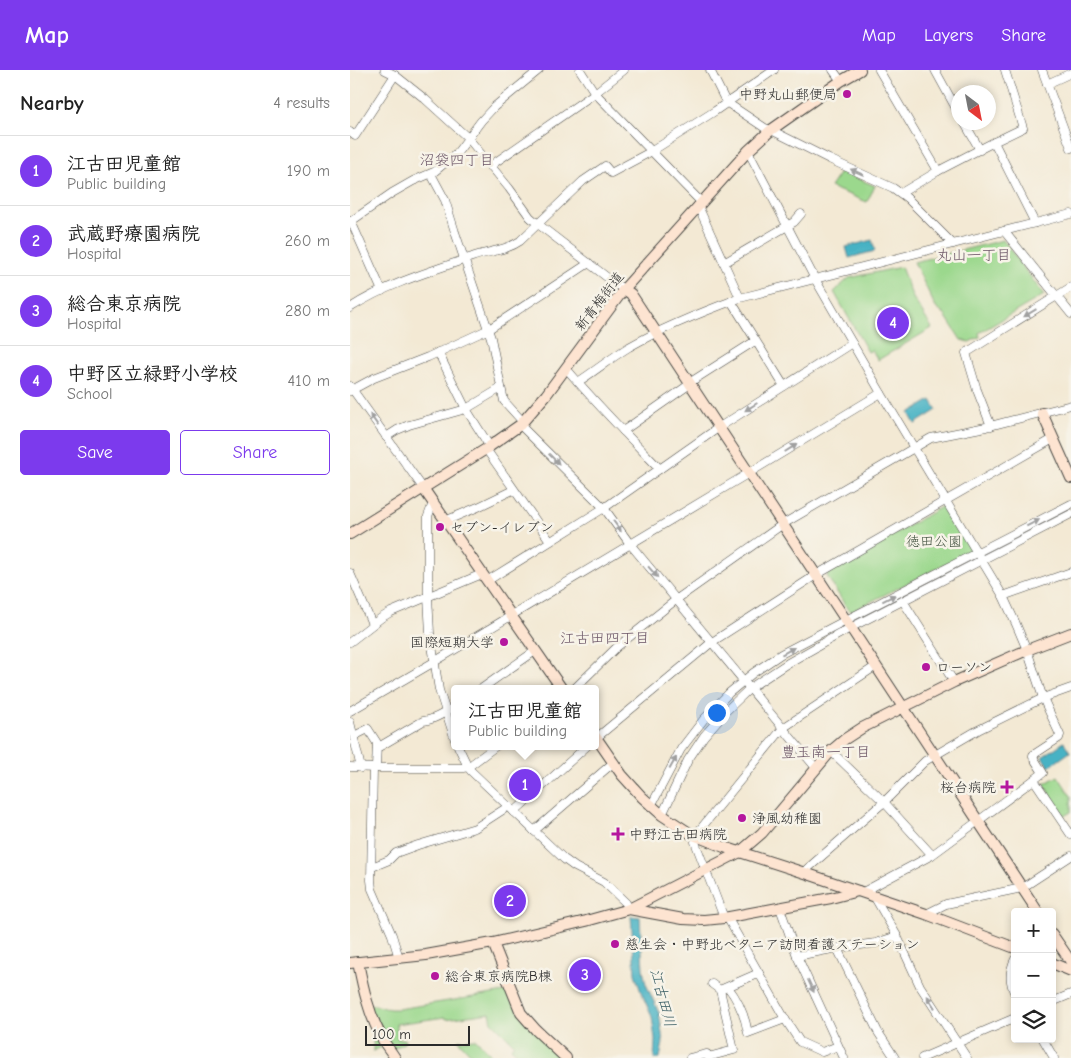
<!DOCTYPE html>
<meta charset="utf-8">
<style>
body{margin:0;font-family:"Comic Neue","Klee One",sans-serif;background:#f6f6f6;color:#222}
.controls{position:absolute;right:15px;bottom:15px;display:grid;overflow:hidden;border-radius:5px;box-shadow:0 2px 8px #0003}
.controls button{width:45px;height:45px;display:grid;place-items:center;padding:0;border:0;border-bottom:1px solid #e0e0e0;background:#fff;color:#222;font:25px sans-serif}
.compass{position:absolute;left:601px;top:15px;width:45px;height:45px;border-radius:50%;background:#fff;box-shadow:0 2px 8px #0003;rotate:148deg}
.scale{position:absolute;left:15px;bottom:12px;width:105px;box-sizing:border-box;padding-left:5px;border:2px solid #2b2b2b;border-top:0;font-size:14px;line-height:18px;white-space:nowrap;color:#2b2b2b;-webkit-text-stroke:4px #f7f3e8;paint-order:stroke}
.you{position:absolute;left:366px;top:642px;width:18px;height:18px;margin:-12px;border:4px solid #fff;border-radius:50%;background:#1a73e8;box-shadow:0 0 0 8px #1a73e833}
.badge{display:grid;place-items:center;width:32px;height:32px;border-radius:50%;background:#7c3aed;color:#fff;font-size:16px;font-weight:700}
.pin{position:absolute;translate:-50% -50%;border:2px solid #fff;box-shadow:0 1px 5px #0006}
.popup{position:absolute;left:101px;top:615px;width:148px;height:65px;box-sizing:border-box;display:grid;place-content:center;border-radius:5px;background:#fff;filter:drop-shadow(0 1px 4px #0005);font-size:16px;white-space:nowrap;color:#767676}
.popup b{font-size:19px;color:#222}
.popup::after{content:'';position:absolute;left:50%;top:100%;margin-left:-10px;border:10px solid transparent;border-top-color:#fff}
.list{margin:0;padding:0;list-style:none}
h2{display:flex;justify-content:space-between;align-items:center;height:65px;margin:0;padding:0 20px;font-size:21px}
h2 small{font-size:16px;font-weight:400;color:#767676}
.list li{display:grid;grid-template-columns:32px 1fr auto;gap:15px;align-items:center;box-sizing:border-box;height:70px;padding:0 20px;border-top:1px solid #e0e0e0}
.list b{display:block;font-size:19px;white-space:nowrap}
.list p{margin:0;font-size:16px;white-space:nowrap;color:#767676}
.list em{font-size:16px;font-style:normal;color:#767676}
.actions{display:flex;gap:10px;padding:15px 20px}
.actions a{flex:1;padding:11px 0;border:1px solid #7c3aed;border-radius:5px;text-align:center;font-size:18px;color:#7c3aed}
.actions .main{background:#7c3aed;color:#fff}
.icon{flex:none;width:28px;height:28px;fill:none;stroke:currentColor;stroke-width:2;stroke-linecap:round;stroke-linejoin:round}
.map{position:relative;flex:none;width:721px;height:988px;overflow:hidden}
header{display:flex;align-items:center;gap:30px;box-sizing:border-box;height:70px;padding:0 25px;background:#7c3aed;color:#fff}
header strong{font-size:24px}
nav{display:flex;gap:28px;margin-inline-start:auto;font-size:18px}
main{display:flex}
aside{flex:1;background:#fff}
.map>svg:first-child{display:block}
.green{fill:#9bd88d;stroke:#63825c}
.water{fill:#47b2c4;stroke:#396e78}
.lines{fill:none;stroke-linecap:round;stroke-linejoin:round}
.street-casing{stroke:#494844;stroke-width:9}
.secondary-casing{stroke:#494844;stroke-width:12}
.street{stroke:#fff;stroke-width:8}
.secondary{stroke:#fde4d1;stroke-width:10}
.oneway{fill:#a0a0a0}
.poi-dot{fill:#b5179e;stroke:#f7f3e8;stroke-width:2}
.labels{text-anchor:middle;stroke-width:5;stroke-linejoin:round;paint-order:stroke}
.poi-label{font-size:14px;fill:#2b2b2b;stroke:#f7f3e8;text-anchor:start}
.street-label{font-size:14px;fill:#2b2b2b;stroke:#f7f3e8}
.park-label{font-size:14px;fill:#475644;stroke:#f7f3e8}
.neighbourhood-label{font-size:15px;fill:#6d5768;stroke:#f7f3e8}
.water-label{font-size:15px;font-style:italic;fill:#355a61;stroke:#f7f3e8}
</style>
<header>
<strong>Map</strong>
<nav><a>Map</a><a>Layers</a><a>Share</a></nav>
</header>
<main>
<aside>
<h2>Nearby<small>4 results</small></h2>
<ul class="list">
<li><span class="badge">1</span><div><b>江古田児童館</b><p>Public building</p></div><em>190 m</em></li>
<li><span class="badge">2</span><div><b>武蔵野療園病院</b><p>Hospital</p></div><em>260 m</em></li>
<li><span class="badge">3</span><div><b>総合東京病院</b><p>Hospital</p></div><em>280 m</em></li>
<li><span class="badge">4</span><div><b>中野区立緑野小学校</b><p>School</p></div><em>410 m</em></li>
</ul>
<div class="actions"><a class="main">Save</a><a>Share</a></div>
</aside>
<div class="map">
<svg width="721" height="988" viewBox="0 0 721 988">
<rect width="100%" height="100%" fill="#f7f3e8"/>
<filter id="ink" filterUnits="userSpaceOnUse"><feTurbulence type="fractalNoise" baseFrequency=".02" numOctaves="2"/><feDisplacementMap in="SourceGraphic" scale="10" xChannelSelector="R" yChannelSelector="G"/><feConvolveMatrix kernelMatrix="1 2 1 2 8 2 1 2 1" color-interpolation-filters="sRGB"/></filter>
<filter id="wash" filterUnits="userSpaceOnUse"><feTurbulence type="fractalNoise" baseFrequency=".0096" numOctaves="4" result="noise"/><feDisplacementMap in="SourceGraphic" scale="20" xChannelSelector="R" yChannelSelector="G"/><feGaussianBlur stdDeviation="1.12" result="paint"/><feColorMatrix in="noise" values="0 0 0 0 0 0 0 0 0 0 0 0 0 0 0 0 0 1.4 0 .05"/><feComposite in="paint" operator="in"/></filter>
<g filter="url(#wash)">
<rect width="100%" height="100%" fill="#f3e9d4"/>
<g class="green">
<polygon points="491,101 525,116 517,132 480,117"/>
<polygon points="653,170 694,225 629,263 630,267 619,272 611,270 595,245 586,238 564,192"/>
<polygon points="551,197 563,228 582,258 528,290 522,280 518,282 484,222 499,208"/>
<polygon points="593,436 596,437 621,479 620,482 502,541 498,540 477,506 478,502"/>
<polygon points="708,706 721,726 721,742 714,746 694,714"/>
<polygon points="161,921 166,932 216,988 171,988 161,978 164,974 142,952 140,943 96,949 95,947 46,954 48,969 54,969 55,972 40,981 36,975 23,981 24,951 18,934 40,939 48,939"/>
<polygon points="126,969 141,985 138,988 122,988 123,986 108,970"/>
</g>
<g class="water">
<polygon points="522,170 525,181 499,188 496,177"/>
<polygon points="581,330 587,340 565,354 559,343"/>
<polygon points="714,672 720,682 699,697 692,687"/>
<polygon points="281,846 290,847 293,899 296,914 309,943 311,955 313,973 310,988 304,988 305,970 302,947 291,922 285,904"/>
</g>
</g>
<g filter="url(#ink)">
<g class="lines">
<defs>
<g id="street">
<polyline points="35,0 45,5 75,29 118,68 159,118 180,147 188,154 267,215 274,219"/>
<polyline points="230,0 245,23 351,132"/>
<polyline points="360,0 376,32 415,58 421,60 479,89 543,118 557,128 603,174"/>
<polyline points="483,0 491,11"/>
<polyline points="529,0 588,101"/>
<polyline points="585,0 608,42"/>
<polyline points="692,0 721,78"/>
<polyline points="697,14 721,3"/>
<polyline points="614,52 630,80"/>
<polyline points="0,62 5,66 45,5"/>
<polyline points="644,72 673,58 655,0"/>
<polyline points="398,81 465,209 531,323 653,526 666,554 677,580 693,628 710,665 709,668 683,685 683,687 693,703 582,785 513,822"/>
<polyline points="140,96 245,23 274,0"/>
<polyline points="81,104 95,130 105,162 141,268 154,331 173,352"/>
<polyline points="551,123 588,101 644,72 685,153"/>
<polyline points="348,136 390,228"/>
<polyline points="1,151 32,221"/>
<polyline points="0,152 42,123 63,111 84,102 107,83 131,51 144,37 189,0"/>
<polyline points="654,161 721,244"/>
<polyline points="374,193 444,152 451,144"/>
<polyline points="381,231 434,316"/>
<path d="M0,238C37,214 81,201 122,187C138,181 156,181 170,171L233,111L255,96L261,103L302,81L365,41L424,0"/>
<polyline points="88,282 116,339 140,377"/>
<path d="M216,298C245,333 278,366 310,399"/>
<path d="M228,312C245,301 261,288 279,277C314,257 352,242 390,228L721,144"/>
<polyline points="339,313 405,271"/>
<polyline points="0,316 73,418"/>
<polyline points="0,321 24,308 78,287 139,259 239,193"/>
<polyline points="170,355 254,438 280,474 466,698"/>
<polyline points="641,356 627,320 616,283 721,217"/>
<polyline points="273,361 340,314"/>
<polyline points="36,367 47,360 59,355 116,339 151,318"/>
<polyline points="136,379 200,471"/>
<polyline points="83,433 78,446 78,527 80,563 89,620 105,670"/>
<polyline points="95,451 128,437 163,420"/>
<polyline points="0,503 22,554"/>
<polyline points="137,511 254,438 368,358 502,273"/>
<polyline points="653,526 721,502"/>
<polyline points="553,531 604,612"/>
<polyline points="0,572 31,548 41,542 132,504"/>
<polyline points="131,619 185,581"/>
<polyline points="224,619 267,577 327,529 433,454 569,375 581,368 636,357 721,335"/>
<polyline points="0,641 84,592 399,403 531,323"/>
<polyline points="0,652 11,698"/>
<polyline points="4,666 18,659 27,673 26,698"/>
<polyline points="245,669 362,572 466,505 703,369"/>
<polyline points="108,676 118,697 121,701 214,789 225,797 254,812 276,833 279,839"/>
<path d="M27,678L73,651C84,650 95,643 105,636"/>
<polyline points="481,681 534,732 582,785"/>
<polyline points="0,697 26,698 113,698 118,697 146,676"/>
<polyline points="23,698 21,810 22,819 42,865 49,888"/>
<polyline points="684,710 721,765"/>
<polyline points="301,736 331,679 354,649 379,623 403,603 431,584 496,550 721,434"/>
<polyline points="164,742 237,676"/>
<polyline points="312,745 338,690 354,666 375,642 400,618 438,593 500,558 721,444"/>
<polyline points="184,761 264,692"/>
<polyline points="22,797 39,790 46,783 68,775 125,758 159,736"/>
<polyline points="455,803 457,799 534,732 575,691 628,660 693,628 721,618"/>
<polyline points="524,826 547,866 570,916 617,988"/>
<polyline points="430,838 447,886 494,988"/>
<polyline points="576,844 596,834 672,818 721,786"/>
<polyline points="377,847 435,949 450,972 472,982 488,976"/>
<polyline points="374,848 345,772 348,762 433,658 526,596"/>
<polyline points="487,878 528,962 545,988"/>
<polyline points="447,886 487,878 526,873 547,866"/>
<path d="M665,889C659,901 659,912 665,924"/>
<polyline points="362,914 370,920 409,903"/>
<path d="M378,917C388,930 395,946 398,963L435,949"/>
<polyline points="702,932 721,924"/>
<polyline points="693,969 704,988"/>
<polyline points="340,988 357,984 358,987 384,980 370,920"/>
<polyline points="572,988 665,948"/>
</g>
<g id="secondary">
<polyline points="274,219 281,224 688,842"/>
<polyline points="692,343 721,408"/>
<polyline points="73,418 212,619"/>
<polyline points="0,464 136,379 170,355 196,325 274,219 398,81 421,60 491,11 510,0"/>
<polyline points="245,666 272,705 292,727 312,745 341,764 374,777 455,803 576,844 665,878"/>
<polyline points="279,839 333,849 354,850 374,848 481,828 508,821"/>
<polyline points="702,864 721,892"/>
<polyline points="143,873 171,943 186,960 216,988"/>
<path d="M8,892C13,918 19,945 32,968C35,975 41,981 45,988"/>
<polyline points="0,893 76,885 143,873 236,851 279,839 390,782 412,763 481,681 495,669 512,658 604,612 677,580 721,563"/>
<polyline points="702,893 721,901"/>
</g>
</defs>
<use href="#street" class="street-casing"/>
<use href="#secondary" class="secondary-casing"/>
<use href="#street" class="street"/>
<use href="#secondary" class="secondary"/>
</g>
<defs><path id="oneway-solid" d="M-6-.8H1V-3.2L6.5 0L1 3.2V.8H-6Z" transform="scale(1.25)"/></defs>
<g class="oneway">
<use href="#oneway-solid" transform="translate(507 102) rotate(-156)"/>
<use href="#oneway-solid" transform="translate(680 243) rotate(149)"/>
<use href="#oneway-solid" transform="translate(401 337) rotate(148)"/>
<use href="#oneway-solid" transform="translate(24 350) rotate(-125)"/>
<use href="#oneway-solid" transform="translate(441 378) rotate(-32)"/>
<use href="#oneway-solid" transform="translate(204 389) rotate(45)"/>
<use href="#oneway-solid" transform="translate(683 453) rotate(-27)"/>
<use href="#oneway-solid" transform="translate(267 456) rotate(54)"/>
<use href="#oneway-solid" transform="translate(303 502) rotate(49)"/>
<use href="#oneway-solid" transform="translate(539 528) rotate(-27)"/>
<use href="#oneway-solid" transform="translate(438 581) rotate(-29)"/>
<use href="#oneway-solid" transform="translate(323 693) rotate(-61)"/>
<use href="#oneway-solid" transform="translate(461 916) rotate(65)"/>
<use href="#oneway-solid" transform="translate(581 932) rotate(-122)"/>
</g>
</g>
<g class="poi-dot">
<circle cx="497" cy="24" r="5"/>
<circle cx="90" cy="457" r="5"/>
<circle cx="154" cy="572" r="5"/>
<circle cx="576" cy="597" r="5"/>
<path d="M654.5 709.5h5v5h5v5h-5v5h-5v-5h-5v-5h5z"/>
<circle cx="392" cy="748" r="5"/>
<path d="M265.5 756.5h5v5h5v5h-5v5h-5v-5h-5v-5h5z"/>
<circle cx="265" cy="874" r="5"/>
<circle cx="85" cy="906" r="5"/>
</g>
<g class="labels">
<g class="poi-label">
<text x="487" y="29" text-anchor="end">中野丸山郵便局</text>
<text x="100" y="462">セブン-イレブン</text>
<text x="144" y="577" text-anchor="end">国際短期大学</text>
<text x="586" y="602">ローソン</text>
<text x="646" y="722" text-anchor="end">桜台病院</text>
<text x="402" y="753">浄風幼稚園</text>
<text x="279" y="769">中野江古田病院</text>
<text x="275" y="879">慈生会・中野北ベタニア訪問看護ステーション</text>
<text x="95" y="911">総合東京病院B棟</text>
</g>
<g class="street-label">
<text transform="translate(249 231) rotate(-52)" y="5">新青梅街道</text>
</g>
<g class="park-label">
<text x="584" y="476">徳田公園</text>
</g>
<g class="neighbourhood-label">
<text x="107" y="95">沼袋四丁目</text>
<text x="624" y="190">丸山一丁目</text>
<text x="255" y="573">江古田四丁目</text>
<text x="476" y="687">豊玉南一丁目</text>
</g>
<g class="water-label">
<text transform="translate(313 928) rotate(75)" y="5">江古田川</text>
</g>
</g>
</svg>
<div class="controls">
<button>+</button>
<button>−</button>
<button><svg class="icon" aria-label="layers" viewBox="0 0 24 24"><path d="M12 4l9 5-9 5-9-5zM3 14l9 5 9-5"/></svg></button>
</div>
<svg class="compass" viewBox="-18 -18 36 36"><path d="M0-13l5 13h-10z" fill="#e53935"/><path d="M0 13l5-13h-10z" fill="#767676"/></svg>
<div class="scale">100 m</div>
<div class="you"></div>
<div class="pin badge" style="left:175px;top:715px">1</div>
<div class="popup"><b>江古田児童館</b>Public building</div>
<div class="pin badge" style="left:160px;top:831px">2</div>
<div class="pin badge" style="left:235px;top:905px">3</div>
<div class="pin badge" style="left:543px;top:253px">4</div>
</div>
</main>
